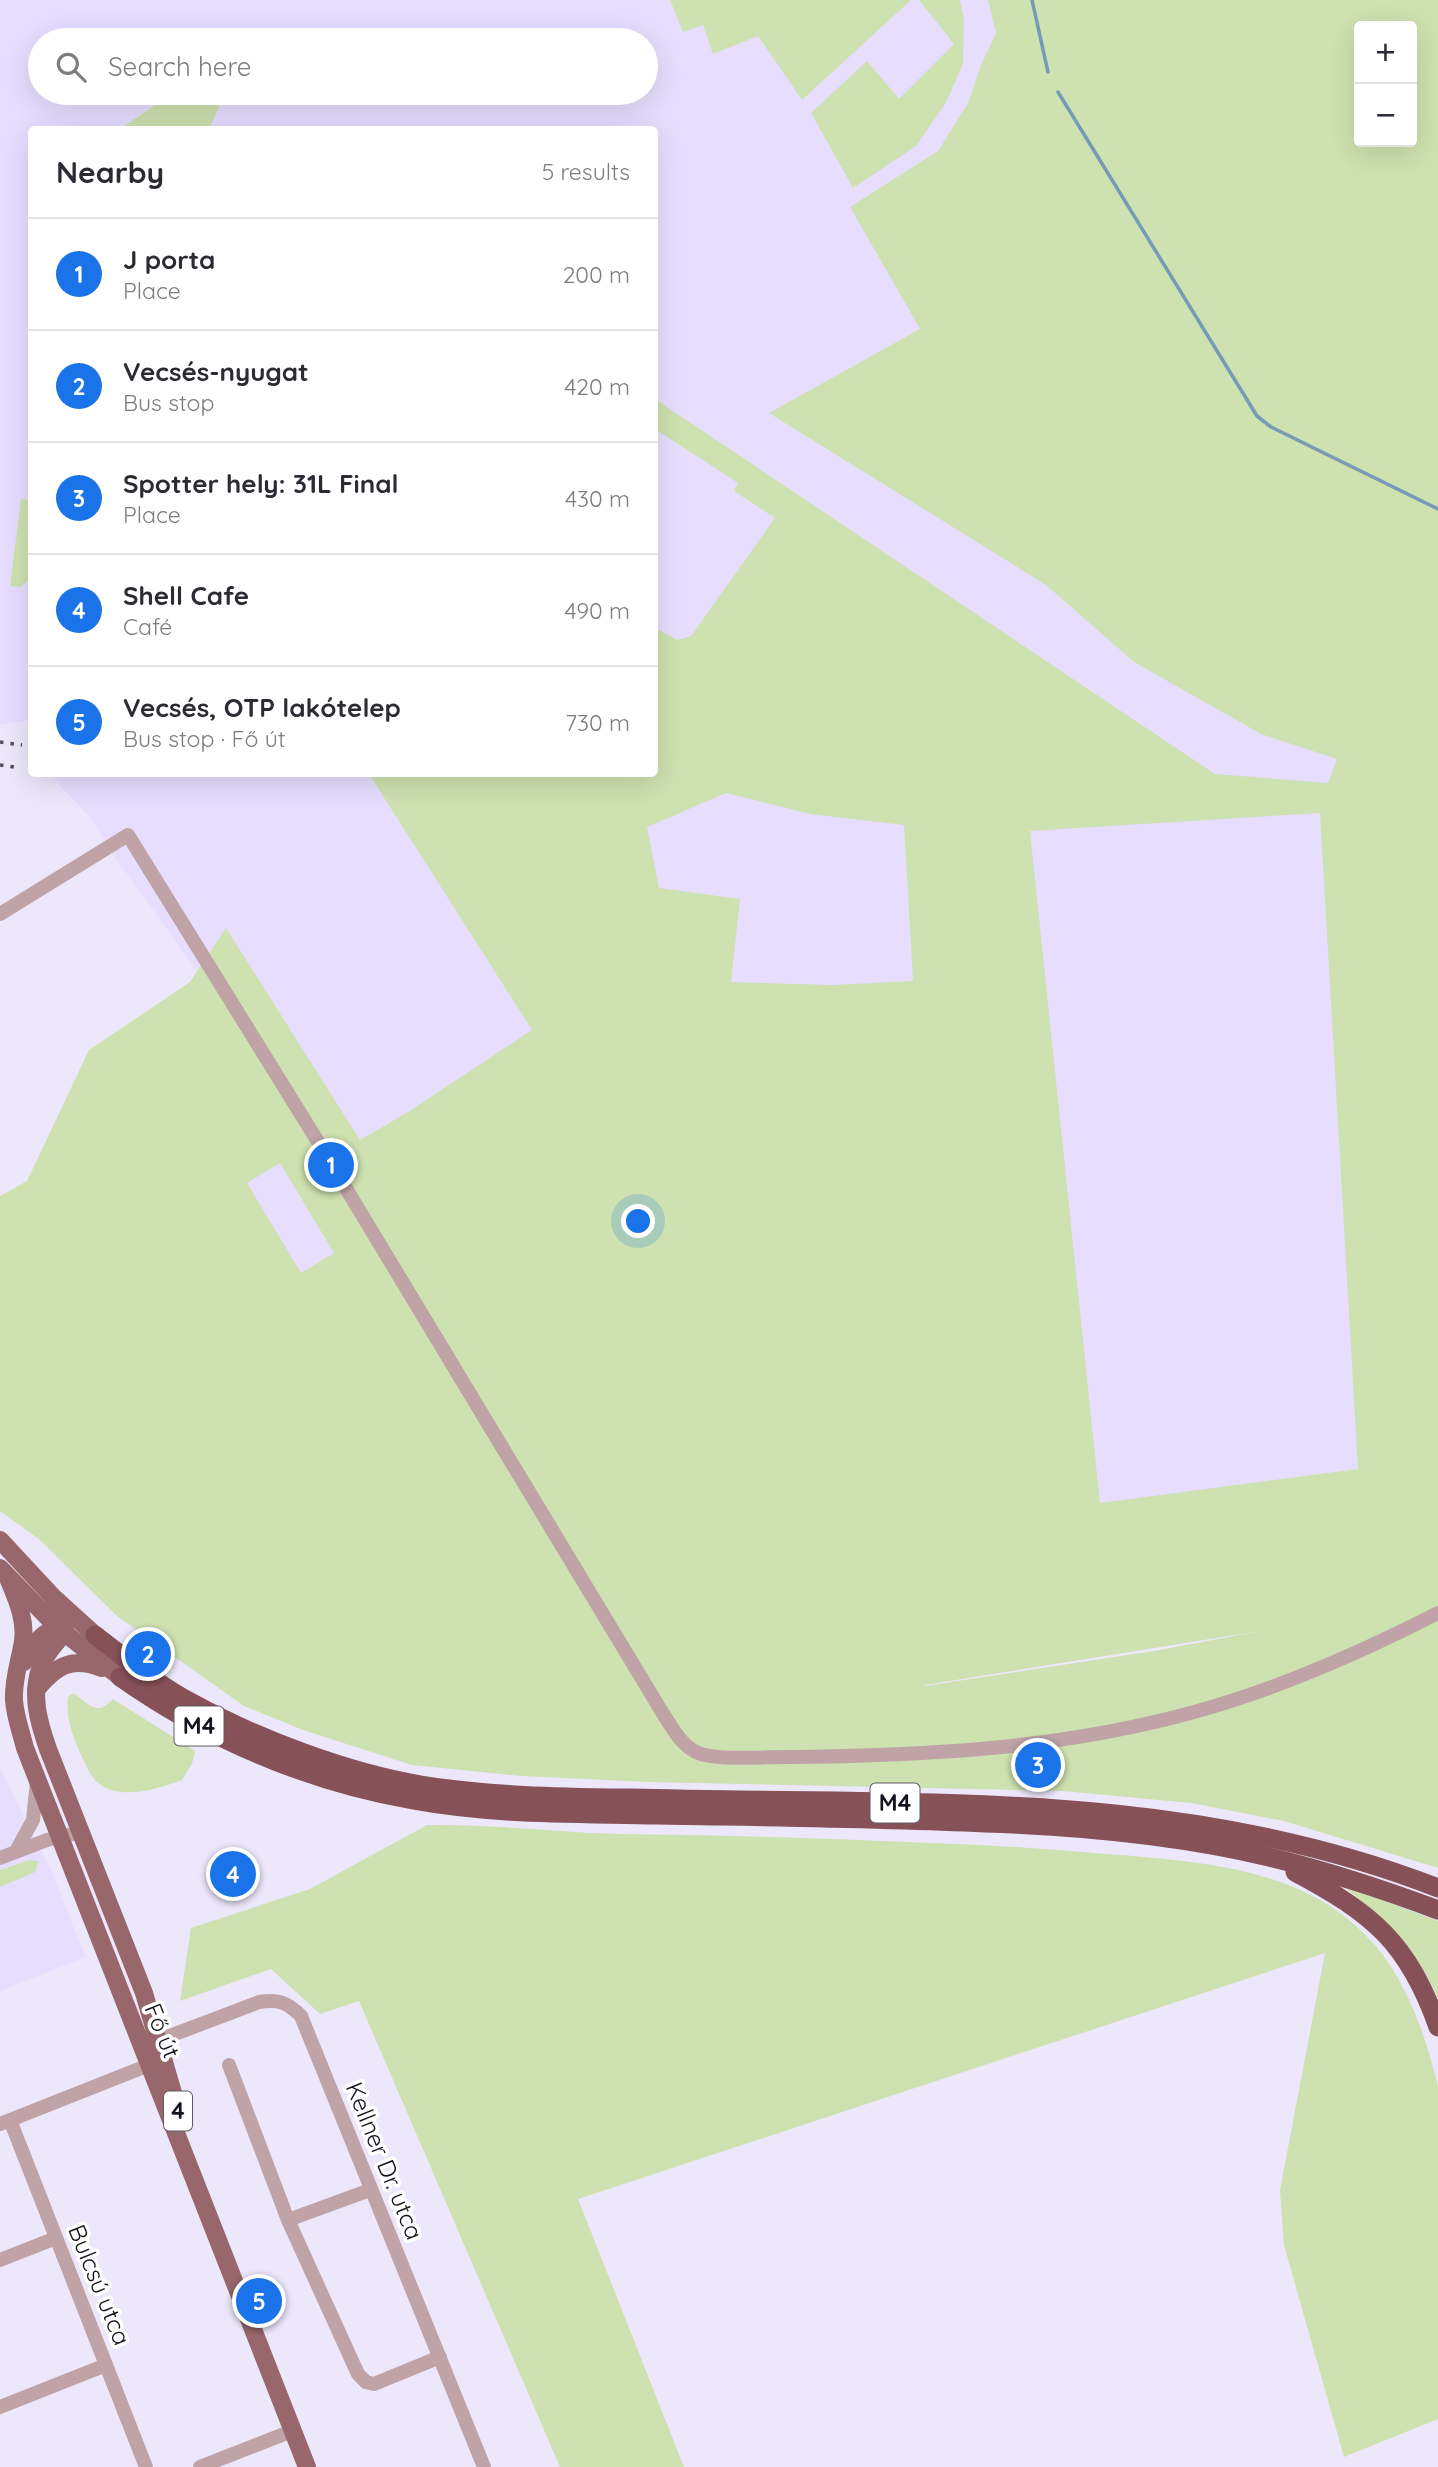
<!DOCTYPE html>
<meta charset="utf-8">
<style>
body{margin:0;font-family:Quicksand,sans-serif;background:#f7f7f7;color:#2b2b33}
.controls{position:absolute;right:21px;top:21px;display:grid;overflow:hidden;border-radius:7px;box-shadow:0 7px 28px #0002}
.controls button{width:63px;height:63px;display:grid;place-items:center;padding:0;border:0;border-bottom:2px solid #e1e1e2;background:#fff;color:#2b2b33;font:35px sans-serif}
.you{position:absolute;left:639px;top:1222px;width:24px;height:24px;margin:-18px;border:5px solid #fff;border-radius:50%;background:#1a73e8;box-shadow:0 0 0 10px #1a73e833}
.badge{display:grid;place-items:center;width:46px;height:46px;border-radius:50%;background:#1a73e8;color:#fff;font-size:23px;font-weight:700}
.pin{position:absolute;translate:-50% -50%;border:4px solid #fff;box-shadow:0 2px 7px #0006}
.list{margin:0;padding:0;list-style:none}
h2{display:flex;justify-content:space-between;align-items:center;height:91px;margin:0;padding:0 28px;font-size:30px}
h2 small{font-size:23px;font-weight:400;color:#7c7c81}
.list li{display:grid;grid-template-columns:46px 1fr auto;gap:21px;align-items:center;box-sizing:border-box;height:112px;padding:0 28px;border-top:2px solid #e1e1e2}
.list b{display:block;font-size:26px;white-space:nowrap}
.list p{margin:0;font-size:23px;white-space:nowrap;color:#7c7c81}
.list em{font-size:23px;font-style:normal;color:#7c7c81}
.icon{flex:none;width:38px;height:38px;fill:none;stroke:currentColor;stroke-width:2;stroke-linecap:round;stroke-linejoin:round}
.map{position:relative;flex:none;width:1438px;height:2467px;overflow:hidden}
.search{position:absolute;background:#fff;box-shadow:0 7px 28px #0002;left:28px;top:28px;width:630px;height:77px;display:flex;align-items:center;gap:18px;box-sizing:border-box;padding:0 24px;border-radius:38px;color:#7c7c81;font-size:26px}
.panel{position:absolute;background:#fff;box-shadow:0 7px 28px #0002;left:28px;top:126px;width:630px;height:651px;border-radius:7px}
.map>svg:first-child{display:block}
.built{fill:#e7deff;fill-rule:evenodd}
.green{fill:#cee1b0;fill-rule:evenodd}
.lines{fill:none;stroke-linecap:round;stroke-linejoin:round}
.stream{stroke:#779ab7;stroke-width:3.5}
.minor-tunnel{stroke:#cdc7db;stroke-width:14;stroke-dasharray:14 7;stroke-linecap:butt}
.minor{stroke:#bfa3a6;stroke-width:14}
.major{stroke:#97676c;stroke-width:18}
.highway{stroke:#875158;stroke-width:19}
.rail{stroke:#514e5b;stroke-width:3.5;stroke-dasharray:3.5 7;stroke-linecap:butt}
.labels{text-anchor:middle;stroke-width:7;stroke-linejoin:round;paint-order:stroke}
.shield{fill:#fff;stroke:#5c5a62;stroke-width:2}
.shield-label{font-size:23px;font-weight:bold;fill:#16131e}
.street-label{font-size:24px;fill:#16131e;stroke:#fff}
</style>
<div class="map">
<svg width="1438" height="2467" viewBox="0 0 1438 2467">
<rect width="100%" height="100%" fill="#ede7fc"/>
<g class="built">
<path d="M0,0H1438V1559L273,1436L226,1011L114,856L90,817L59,785L52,774H654V130H32L31,720L0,725ZM1359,26H1412V142H1359ZM40,40H646V93H40Z"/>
<polygon points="0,1769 53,1875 85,1957 0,1991"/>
</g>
<g class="green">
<polygon points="670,0 911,0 802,100 758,36 713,54 703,25 683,32"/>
<polygon points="919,0 960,0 964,20 963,64 945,104 916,146 853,188 811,113 867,61 899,99 954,44"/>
<path d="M988,0H1438V1868L1284,1821L1191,1803L1062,1791L647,1782L521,1776L412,1765L303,1730L244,1706L117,1616L40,1540L0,1511V1196L27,1181L89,1050L190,982L226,928L360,1140L408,1112L532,1030L369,774H654L655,628L677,640L691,636L775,518L734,491L738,483L655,429V399L1215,774L1328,783L1337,759L1261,734L1134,662L1046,585L769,413L920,329L850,207L938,151L968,103L981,65L996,33ZM1359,26H1412V142H1359ZM726,793L810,814L904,825L913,981L832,985L731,982L740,899L659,888L647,827ZM1320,813L1358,1469L1100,1503L1030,831ZM280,1163L334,1253L301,1273L247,1183ZM1260,1631L1160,1650L925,1686V1685Z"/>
<polygon points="173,93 225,93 209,129 120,129"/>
<polygon points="21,499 31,500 31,579 20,587 10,586"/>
<path d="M73,1693C91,1705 96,1717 113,1699L195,1751L192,1764L182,1780C158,1789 120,1801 98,1783C89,1775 84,1761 79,1750C71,1733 66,1715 68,1697Z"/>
<path d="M427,1825C491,1824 555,1832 619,1834C723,1835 827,1838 931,1843C986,1845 1040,1848 1095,1853C1178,1860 1275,1863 1344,1916C1400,1959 1421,2020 1438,2086V2419L1344,2457L1284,2245L1280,2190L1325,1953L578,2199L684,2467H560L359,2001L320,2014L271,1969L180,2001L191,1928L310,1889Z"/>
<polygon points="29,1860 39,1861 35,1872 0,1887 0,1870"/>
<path d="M1340,1884L1438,1921V1999C1419,1950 1380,1915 1340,1884Z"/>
</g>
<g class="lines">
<g class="stream">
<polyline points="1032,0 1048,72"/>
<polyline points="1058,92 1257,416 1271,427 1438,509"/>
</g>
<polyline class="minor-tunnel" points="320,1145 344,1185"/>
<g class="minor">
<polyline points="0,914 128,835 320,1145"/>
<path d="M344,1185L662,1712C672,1727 680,1744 696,1752C714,1761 763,1757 785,1757C923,1756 1060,1749 1194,1712C1278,1689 1360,1653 1438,1613"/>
<polyline points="16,1851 33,1820 37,1781"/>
<polyline points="0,1858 47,1840 81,1832"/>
<path d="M159,2040L259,2002C278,1999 287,2002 301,2016L484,2467"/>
<polyline points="229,2065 288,2220 358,2374 366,2382 374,2384 440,2357"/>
<polyline points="10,2120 146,2467"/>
<polyline points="0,2124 149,2065"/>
<polyline points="288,2220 370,2190"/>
<polyline points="0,2260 56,2238"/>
<polyline points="0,2407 106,2365"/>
<polyline points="200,2467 292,2431"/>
</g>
<g class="major">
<polyline points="0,1540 53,1597 95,1635"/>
<polyline points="0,1568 56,1626 120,1677"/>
<path d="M8,1578C16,1598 26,1618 23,1641C20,1661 13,1679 14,1700C15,1716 21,1732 25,1748L307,2467"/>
<path d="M53,1597C81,1639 52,1634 40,1669C31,1697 39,1723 48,1749L144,1993L178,2110"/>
<path d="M24,1662C34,1642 43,1631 65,1624"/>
<path d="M36,1690C56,1666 71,1656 102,1668"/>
</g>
<g class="highway">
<path d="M95,1635C126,1659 158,1685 192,1703C258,1739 348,1773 421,1785C506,1799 594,1797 679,1799C937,1804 1193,1792 1438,1888"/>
<path d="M120,1677C208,1739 306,1781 413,1800C493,1815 576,1813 657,1815C767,1817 876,1818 985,1823C1079,1826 1177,1835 1269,1857C1327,1871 1382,1889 1438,1910"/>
<path d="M1295,1872C1372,1913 1408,1942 1438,2027"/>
</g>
<g class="rail">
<polyline points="0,742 22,745"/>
<polyline points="0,765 20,768"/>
</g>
</g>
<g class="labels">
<g class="shield">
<rect x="174.5" y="1706.5" width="49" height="39" rx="5"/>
<rect x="870.5" y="1783.5" width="49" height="39" rx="5"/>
<rect x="164" y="2091.5" width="28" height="39" rx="5"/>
</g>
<g class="shield-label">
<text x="199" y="1734">M4</text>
<text x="895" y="1811">M4</text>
<text x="178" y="2119">4</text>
</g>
<g class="street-label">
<text transform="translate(162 2031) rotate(68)" y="8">Fő út</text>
<text transform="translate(384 2161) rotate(68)" y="8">Kellner Dr. utca</text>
<text transform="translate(99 2285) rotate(68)" y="8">Bulcsú utca</text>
</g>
</g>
</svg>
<div class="controls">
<button>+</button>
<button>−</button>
</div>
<div class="you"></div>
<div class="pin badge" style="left:331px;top:1165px">1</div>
<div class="pin badge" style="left:148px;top:1654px">2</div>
<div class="pin badge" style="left:1038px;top:1765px">3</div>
<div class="pin badge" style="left:233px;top:1874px">4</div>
<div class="pin badge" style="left:259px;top:2301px">5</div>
<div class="search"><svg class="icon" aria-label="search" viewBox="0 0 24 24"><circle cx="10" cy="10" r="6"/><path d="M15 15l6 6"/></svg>Search here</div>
<section class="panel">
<h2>Nearby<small>5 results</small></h2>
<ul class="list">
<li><span class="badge">1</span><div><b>J porta</b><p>Place</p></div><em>200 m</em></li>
<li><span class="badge">2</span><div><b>Vecsés-nyugat</b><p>Bus stop</p></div><em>420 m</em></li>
<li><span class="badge">3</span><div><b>Spotter hely: 31L Final</b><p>Place</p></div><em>430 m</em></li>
<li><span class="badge">4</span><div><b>Shell Cafe</b><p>Café</p></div><em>490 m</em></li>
<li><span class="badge">5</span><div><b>Vecsés, OTP lakótelep</b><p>Bus stop · Fő út</p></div><em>730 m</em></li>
</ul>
</section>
</div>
